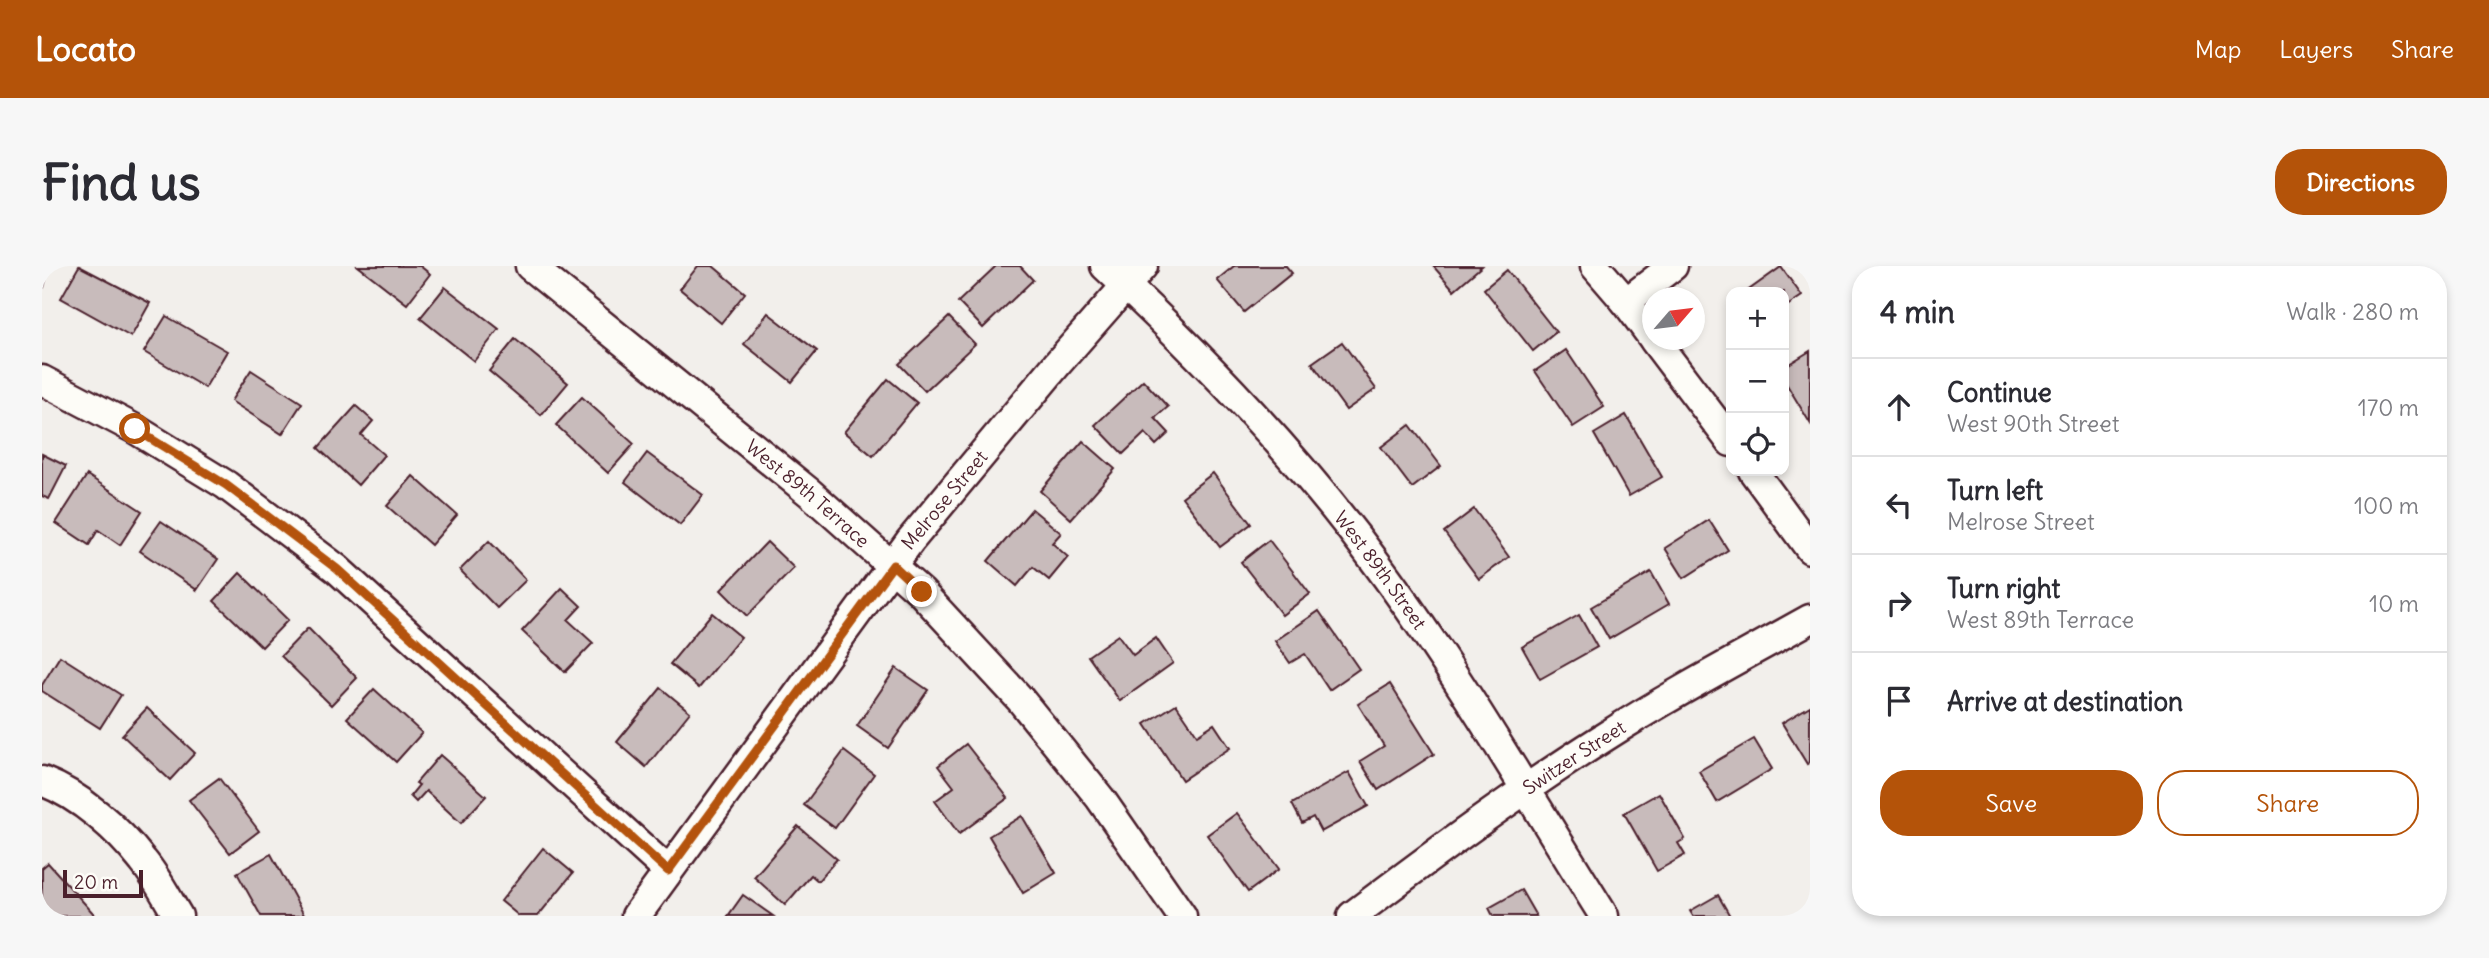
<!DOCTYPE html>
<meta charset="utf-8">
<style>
body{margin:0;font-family:Delius,sans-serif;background:#f7f7f7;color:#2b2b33}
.controls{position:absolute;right:21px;top:21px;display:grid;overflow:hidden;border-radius:14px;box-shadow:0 4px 10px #0003}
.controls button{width:63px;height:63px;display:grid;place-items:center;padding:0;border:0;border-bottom:2px solid #e1e1e2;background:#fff;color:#2b2b33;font:35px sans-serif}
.compass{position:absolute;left:1600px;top:21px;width:63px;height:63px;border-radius:50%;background:#fff;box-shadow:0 4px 10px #0003;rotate:62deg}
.scale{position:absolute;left:21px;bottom:18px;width:80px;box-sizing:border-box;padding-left:7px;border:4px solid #4a1f2b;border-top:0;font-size:19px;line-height:24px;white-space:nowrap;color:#4a1f2b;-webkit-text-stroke:5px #fdfcf7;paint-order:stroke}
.stop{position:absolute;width:21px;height:21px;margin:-16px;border:5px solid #b45309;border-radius:50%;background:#fff}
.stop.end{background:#b45309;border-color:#fff;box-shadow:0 2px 7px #0008}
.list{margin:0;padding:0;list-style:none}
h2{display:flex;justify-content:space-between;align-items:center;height:91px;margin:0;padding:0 28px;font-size:30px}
h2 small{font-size:23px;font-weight:400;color:#7c7c81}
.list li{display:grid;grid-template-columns:46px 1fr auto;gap:21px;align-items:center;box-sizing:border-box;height:98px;padding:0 28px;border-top:2px solid #e1e1e2}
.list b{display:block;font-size:26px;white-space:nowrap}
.list p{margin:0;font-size:23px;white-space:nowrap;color:#7c7c81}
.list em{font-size:23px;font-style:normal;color:#7c7c81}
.actions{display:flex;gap:14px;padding:21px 28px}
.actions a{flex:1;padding:16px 0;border:2px solid #b45309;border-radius:28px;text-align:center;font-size:24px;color:#b45309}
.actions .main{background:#b45309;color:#fff}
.icon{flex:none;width:38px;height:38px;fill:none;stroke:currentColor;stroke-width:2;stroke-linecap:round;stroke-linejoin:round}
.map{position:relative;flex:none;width:1768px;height:650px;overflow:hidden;border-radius:28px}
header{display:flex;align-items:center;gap:42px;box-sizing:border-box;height:98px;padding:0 35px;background:#b45309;color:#fff}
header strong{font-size:33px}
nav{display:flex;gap:38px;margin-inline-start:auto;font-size:24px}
.intro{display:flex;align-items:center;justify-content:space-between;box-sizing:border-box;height:168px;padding:0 42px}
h1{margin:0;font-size:49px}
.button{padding:18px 32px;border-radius:28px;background:#b45309;color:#fff;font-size:24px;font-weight:700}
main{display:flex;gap:42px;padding:0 42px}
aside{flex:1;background:#fff;border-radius:28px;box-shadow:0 4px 10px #0003}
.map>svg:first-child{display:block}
.building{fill:#c8bbbb;stroke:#4a1f2b;stroke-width:2}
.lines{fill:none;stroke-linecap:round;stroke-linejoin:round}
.street-casing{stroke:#4a1f2b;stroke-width:33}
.street{stroke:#fdfcf7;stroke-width:28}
.route{stroke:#b45309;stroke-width:9}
.labels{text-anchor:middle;stroke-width:5;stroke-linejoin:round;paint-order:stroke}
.street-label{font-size:19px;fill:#4a1f2b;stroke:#fdfcf7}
</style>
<header>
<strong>Locato</strong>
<nav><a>Map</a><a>Layers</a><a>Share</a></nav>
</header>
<div class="intro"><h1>Find us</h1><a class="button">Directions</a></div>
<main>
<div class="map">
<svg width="1768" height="650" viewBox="0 0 1768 650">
<rect width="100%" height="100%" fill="#f2efeb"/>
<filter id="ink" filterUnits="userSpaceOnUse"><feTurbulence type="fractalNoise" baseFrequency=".0143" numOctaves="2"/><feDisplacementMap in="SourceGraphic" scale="14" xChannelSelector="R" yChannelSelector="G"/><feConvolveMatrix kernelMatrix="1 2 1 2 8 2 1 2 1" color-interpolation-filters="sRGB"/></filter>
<g filter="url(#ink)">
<g class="building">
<polygon points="0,0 7,0 2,21 0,20"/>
<polygon points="37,0 108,37 89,71 19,32"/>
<polygon points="316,0 378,0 388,8 365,38"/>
<polygon points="656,0 671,0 703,27 679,57 638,23"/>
<polygon points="954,0 978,0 991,14 941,62 916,36"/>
<polygon points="1192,0 1244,0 1250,7 1202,46 1175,14"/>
<polygon points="1391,0 1440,0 1412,24"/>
<polygon points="1739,1 1760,30 1742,42 1742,26 1704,26"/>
<polygon points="1465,4 1514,66 1491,85 1442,23"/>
<polygon points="403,21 457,63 432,95 378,52"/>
<polygon points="726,47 775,85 750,116 702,78"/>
<polygon points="124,50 185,85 163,122 102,86"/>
<polygon points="907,51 933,78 883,125 857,98"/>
<polygon points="473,73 526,117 499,149 447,105"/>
<polygon points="1300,76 1334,123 1304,144 1270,97"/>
<polygon points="1524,84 1562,141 1531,161 1493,105"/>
<polygon points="1768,85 1768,157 1742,114 1742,101"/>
<polygon points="209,104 260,137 240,168 189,135"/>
<polygon points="846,113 875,137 831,190 802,166"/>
<polygon points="1101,114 1126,141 1113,152 1127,167 1114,179 1103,167 1081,188 1053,159"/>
<polygon points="540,131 592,178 566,207 514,159"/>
<polygon points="314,140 331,155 319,169 342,189 316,219 276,182"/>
<polygon points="1584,149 1620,211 1587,230 1552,168"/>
<polygon points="1368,159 1399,200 1370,222 1339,181"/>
<polygon points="1041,175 1073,203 1029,253 998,225"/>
<polygon points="605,187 661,229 638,259 583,216"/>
<polygon points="0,188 24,200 7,233 0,230"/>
<polygon points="1171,207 1209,258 1178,281 1140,231"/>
<polygon points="45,209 100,245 78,279 56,264 47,279 14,257"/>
<polygon points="371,210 415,249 389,279 345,240"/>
<polygon points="990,243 1019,267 1010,277 1026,291 1007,314 991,301 975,320 946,295"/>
<polygon points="1432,243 1467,291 1437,313 1402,266"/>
<polygon points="1667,254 1686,284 1642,312 1623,282"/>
<polygon points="119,255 176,293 155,324 98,285"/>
<polygon points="1227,274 1268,328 1240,349 1199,296"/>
<polygon points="447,275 484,314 455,342 418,304"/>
<polygon points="725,276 752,302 705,350 679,324"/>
<polygon points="1609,306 1627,338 1567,373 1549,341"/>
<polygon points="198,307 246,354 220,381 172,335"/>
<polygon points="520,322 539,340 526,354 551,377 523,406 480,365"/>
<polygon points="1277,345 1317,403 1287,424 1263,388 1248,397 1233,375"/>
<polygon points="670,347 699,371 657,422 628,398"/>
<polygon points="1537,349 1555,381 1498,413 1480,381"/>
<polygon points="266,362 315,412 289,439 239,390"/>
<polygon points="1076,369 1091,389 1114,372 1131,397 1078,435 1046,390"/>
<polygon points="18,390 79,429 58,462 0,425 0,419"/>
<polygon points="854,402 886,424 846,482 815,460"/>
<polygon points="1348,418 1392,488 1336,524 1318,495 1342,480 1316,438"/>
<polygon points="619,422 648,446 604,501 575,476"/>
<polygon points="332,423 380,467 354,496 305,452"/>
<polygon points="1134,438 1155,469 1172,458 1188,482 1140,514 1103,458"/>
<polygon points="1768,440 1768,496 1765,498 1740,457"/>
<polygon points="105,442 153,487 128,514 80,469"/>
<polygon points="1712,473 1730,503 1675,536 1657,505"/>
<polygon points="924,478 966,532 917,568 893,535 912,521 896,500"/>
<polygon points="802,485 832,508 793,562 762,539"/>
<polygon points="398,489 444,530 419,557 384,525 374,536 368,530 377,519 374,517"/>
<polygon points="1307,506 1326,540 1279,566 1271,551 1260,557 1250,538"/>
<polygon points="177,512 217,565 188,587 147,534"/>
<polygon points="1617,527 1643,573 1636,577 1643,589 1615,605 1582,547"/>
<polygon points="1195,547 1237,603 1206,626 1165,569"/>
<polygon points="980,550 1014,607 981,627 947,570"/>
<polygon points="756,560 795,593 776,615 769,609 743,639 712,611"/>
<polygon points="501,582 531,607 496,650 477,650 459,635"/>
<polygon points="229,588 262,649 260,650 219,650 195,607"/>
<polygon points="6,597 52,648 50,650 0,650 0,602"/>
<polygon points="1479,624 1494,650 1451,650 1447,642"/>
<polygon points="701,629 731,650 686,650"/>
<polygon points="1676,629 1688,650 1651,650 1648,645"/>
</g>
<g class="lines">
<defs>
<g id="street">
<path id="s1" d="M488,0L768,227L879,326L978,433L1058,532L1140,650"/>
<path id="s2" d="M1063,0C1161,91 1256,190 1335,298C1418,410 1488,532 1562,650"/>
<polyline points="1553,0 1584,36 1610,71"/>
<polyline points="1584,36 1631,0"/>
<polyline points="1612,74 1689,176"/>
<polyline points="0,114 93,163 184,219 295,303 626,605"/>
<polyline points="1711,205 1768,283"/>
<path d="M0,515C39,530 76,563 101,595C115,612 125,632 136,650"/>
<path id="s3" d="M594,650L868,275L1016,97L1101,0"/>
<path id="s4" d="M1310,650C1392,588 1474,527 1561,472C1628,429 1698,392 1768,353"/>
</g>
</defs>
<use href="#street" class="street-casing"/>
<use href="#street" class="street"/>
</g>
</g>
<g class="lines" filter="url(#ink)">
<polyline class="route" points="93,163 184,219 295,303 626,605 851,299 880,326"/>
</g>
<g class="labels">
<g class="street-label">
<text dy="7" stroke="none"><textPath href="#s1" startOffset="359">West 89th Terrace</textPath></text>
<text dy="7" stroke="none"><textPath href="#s3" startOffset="518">Melrose Street</textPath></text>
<text dy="7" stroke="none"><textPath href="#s2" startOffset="411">West 89th Street</textPath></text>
<text dy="7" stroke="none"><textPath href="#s4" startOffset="273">Switzer Street</textPath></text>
</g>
</g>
</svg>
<div class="controls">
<button>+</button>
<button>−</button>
<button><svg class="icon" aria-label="locate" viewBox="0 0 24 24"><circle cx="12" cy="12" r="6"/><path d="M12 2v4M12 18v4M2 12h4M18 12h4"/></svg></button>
</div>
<svg class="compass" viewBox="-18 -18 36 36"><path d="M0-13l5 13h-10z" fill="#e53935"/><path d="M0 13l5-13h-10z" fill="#7c7c81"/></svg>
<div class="scale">20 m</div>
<div class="stop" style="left:93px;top:163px"></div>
<div class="stop end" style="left:880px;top:326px"></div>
</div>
<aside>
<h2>4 min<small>Walk · 280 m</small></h2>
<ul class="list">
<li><svg class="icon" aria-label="ahead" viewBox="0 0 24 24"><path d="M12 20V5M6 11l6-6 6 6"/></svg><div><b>Continue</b><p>West 90th Street</p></div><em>170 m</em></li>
<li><svg class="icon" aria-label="left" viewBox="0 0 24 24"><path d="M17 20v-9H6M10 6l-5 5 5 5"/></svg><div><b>Turn left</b><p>Melrose Street</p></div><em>100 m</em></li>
<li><svg class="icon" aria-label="right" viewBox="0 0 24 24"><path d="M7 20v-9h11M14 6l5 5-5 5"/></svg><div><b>Turn right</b><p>West 89th Terrace</p></div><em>10 m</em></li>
<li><svg class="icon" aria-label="arrive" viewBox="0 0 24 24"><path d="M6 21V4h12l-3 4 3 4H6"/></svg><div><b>Arrive at destination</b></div></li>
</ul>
<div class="actions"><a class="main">Save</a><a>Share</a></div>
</aside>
</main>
